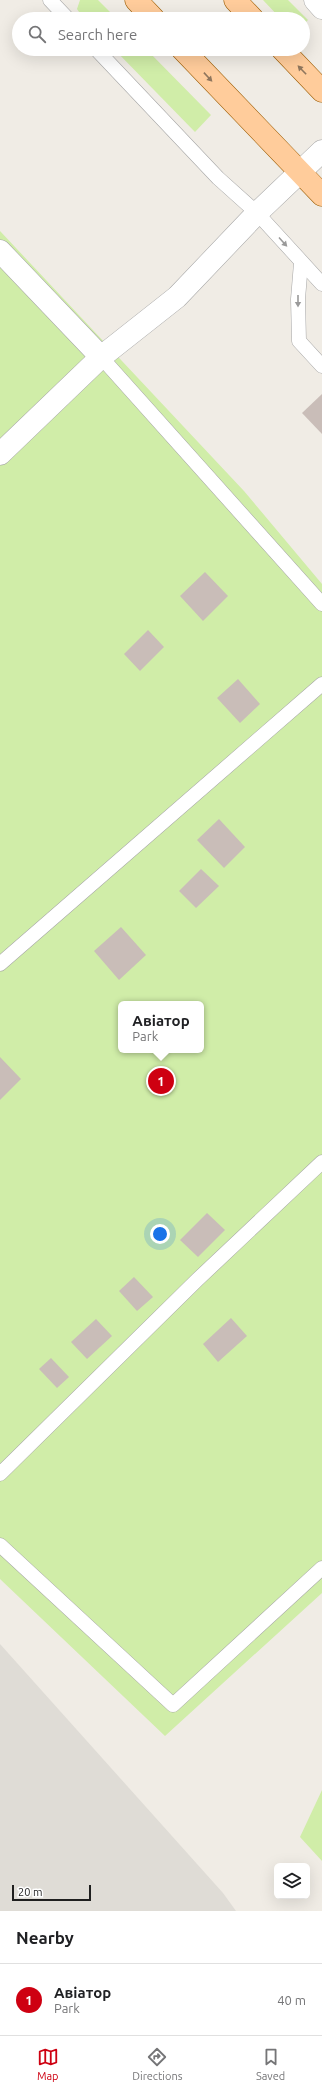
<!DOCTYPE html>
<meta charset="utf-8">
<style>
body{margin:0;font-family:Ubuntu,sans-serif;background:#f2f2f2;color:#202124}
.controls{position:absolute;right:12px;bottom:12px;display:grid;overflow:hidden;border-radius:6px;box-shadow:0 4px 16px #0002}
.controls button{width:36px;height:36px;display:grid;place-items:center;padding:0;border:0;border-bottom:1px solid #e0e0e0;background:#fff;color:#202124;font:20px sans-serif}
.scale{position:absolute;left:12px;bottom:10px;width:79px;box-sizing:border-box;padding-left:4px;border:2px solid #1f1f1f;border-top:0;font-size:11px;line-height:14px;white-space:nowrap;color:#1f1f1f;-webkit-text-stroke:3px #fff;paint-order:stroke}
.you{position:absolute;left:160px;top:1234px;width:14px;height:14px;margin:-10px;border:3px solid #fff;border-radius:50%;background:#1a73e8;box-shadow:0 0 0 6px #1a73e833}
.badge{display:grid;place-items:center;width:26px;height:26px;border-radius:50%;background:#ce0011;color:#fff;font-size:13px;font-weight:700}
.pin{position:absolute;translate:-50% -50%;border:2px solid #fff;box-shadow:0 1px 4px #0006}
.popup{position:absolute;left:118px;top:1001px;width:86px;height:52px;box-sizing:border-box;display:grid;place-content:center;border-radius:6px;background:#fff;filter:drop-shadow(0 1px 3px #0005);font-size:13px;white-space:nowrap;color:#757577}
.popup b{font-size:15px;color:#202124}
.popup::after{content:'';position:absolute;left:50%;top:100%;margin-left:-8px;border:8px solid transparent;border-top-color:#fff}
.list{margin:0;padding:0;list-style:none}
h2{display:flex;justify-content:space-between;align-items:center;height:52px;margin:0;padding:0 16px;font-size:17px}
h2 small{font-size:13px;font-weight:400;color:#757577}
.list li{display:grid;grid-template-columns:26px 1fr auto;gap:12px;align-items:center;box-sizing:border-box;height:72px;padding:0 16px;border-top:1px solid #e0e0e0}
.list b{display:block;font-size:15px;white-space:nowrap}
.list p{margin:0;font-size:13px;white-space:nowrap;color:#757577}
.list em{font-size:13px;font-style:normal;color:#757577}
.icon{flex:none;width:22px;height:22px;fill:none;stroke:currentColor;stroke-width:2;stroke-linecap:round;stroke-linejoin:round}
.map{position:relative;flex:none;width:322px;height:1911px;overflow:hidden}
.search{position:absolute;background:#fff;box-shadow:0 4px 16px #0002;left:12px;right:12px;top:12px;height:44px;display:flex;align-items:center;gap:10px;box-sizing:border-box;padding:0 14px;border-radius:22px;color:#757577;font-size:15px}
.sheet{height:124px;background:#fff}
nav{display:flex;justify-content:space-around;align-items:center;box-sizing:border-box;height:56px;border-top:1px solid #e0e0e0;background:#fff;font-size:11px;color:#757577}
nav a{display:grid;justify-items:center;gap:2px}
nav .on{color:#ce0011}
.map>svg:first-child{display:block}
.airport{fill:#dfdcd6}
.grass{fill:#d0eda8;fill-rule:evenodd}
.building{fill:#c9bdb8}
.lines{fill:none;stroke-linecap:round;stroke-linejoin:round}
.service-casing{stroke:#a6a6a6;stroke-width:15}
.minor-casing{stroke:#a6a6a6;stroke-width:23}
.tertiary-casing{stroke:#a6a6a6;stroke-width:23}
.primary-casing{stroke:#9a5b00;stroke-width:23}
.service{stroke:#fff;stroke-width:14}
.minor{stroke:#fff;stroke-width:22}
.tertiary{stroke:#fff;stroke-width:22}
.primary{stroke:#ffcc9b;stroke-width:22}
.oneway{fill:#8f765d}
.oneway2{fill:#9a9a9a}
</style>
<div class="map">
<svg width="322" height="1911" viewBox="0 0 322 1911">
<rect width="100%" height="100%" fill="#f0ece5"/>
<polygon class="airport" points="0,1644 223,1893 236,1911 0,1911"/>
<g class="grass">
<polygon points="80,0 98,0 117,19 84,19 77,9"/>
<polygon points="263,0 288,0 308,20 303,25 303,19 281,19"/>
<polygon points="114,49 146,49 211,115 195,132"/>
<path d="M0,231L244,491L322,584V1593L165,1736L0,1579ZM121,1004H201V1050H121Z"/>
<polygon points="322,1790 322,1861 300,1837"/>
</g>
<g class="building">
<polygon points="322,394 322,434 302,413"/>
<polygon points="205,572 228,596 203,621 180,596"/>
<polygon points="148,630 164,647 140,671 124,654"/>
<polygon points="238,679 260,704 240,723 217,698"/>
<polygon points="219,819 245,847 224,868 197,840"/>
<polygon points="201,869 219,886 196,908 179,891"/>
<polygon points="121,927 146,955 119,980 94,951"/>
<polygon points="0,1057 21,1079 0,1100"/>
<polygon points="207,1213 225,1230 198,1257 180,1240"/>
<polygon points="134,1277 153,1297 137,1311 119,1291"/>
<polygon points="231,1318 247,1336 218,1362 203,1344"/>
<polygon points="96,1319 112,1336 87,1359 71,1342"/>
<polygon points="51,1358 69,1377 57,1388 39,1369"/>
</g>
<g class="lines">
<defs>
<g id="service">
<polyline points="50,0 68,19"/>
<polyline points="96,49 218,178 257,213 322,284"/>
<polyline points="301,263 298,299 299,341 322,366"/>
<polyline points="101,357 322,604"/>
<polyline points="0,964 322,684"/>
<polyline points="0,1474 197,1280 322,1162"/>
<polyline points="0,1545 173,1705 322,1568"/>
</g>
<g id="minor">
<polyline points="0,251 101,357"/>
<polyline points="0,454 101,357 177,297 257,213 322,151"/>
</g>
<polyline id="tertiary" points="315,0 322,8"/>
<g id="primary">
<polyline points="136,0 154,19"/>
<polyline points="235,0 253,19"/>
<polyline points="182,49 322,195"/>
<polyline points="282,49 322,91"/>
</g>
</defs>
<use href="#service" class="service-casing"/>
<use href="#minor" class="minor-casing"/>
<use href="#tertiary" class="tertiary-casing"/>
<use href="#primary" class="primary-casing"/>
<use href="#service" class="service"/>
<use href="#minor" class="minor"/>
<use href="#tertiary" class="tertiary"/>
<use href="#primary" class="primary"/>
</g>
<defs><path id="oneway-solid" d="M-6-.8H1V-3.2L6.5 0L1 3.2V.8H-6Z"/></defs>
<g class="oneway">
<use href="#oneway-solid" transform="translate(302 70) rotate(-134)"/>
<use href="#oneway-solid" transform="translate(208 77) rotate(47)"/>
</g>
<g class="oneway2">
<use href="#oneway-solid" transform="translate(283 242) rotate(48)"/>
<use href="#oneway-solid" transform="translate(298 301) rotate(90)"/>
</g>
</svg>
<div class="controls">
<button><svg class="icon" aria-label="layers" viewBox="0 0 24 24"><path d="M12 4l9 5-9 5-9-5zM3 14l9 5 9-5"/></svg></button>
</div>
<div class="scale">20 m</div>
<div class="you"></div>
<div class="pin badge" style="left:161px;top:1081px">1</div>
<div class="popup"><b>Авіатор</b>Park</div>
<div class="search"><svg class="icon" aria-label="search" viewBox="0 0 24 24"><circle cx="10" cy="10" r="6"/><path d="M15 15l6 6"/></svg>Search here</div>
</div>
<section class="sheet">
<h2>Nearby<small></small></h2>
<ul class="list">
<li><span class="badge">1</span><div><b>Авіатор</b><p>Park</p></div><em>40 m</em></li>
</ul>
</section>
<nav>
<a class="on"><svg class="icon" aria-label="map" viewBox="0 0 24 24"><path d="M3 6l6-2 6 2 6-2v14l-6 2-6-2-6 2zM9 4v14M15 6v14"/></svg>Map</a>
<a><svg class="icon" aria-label="directions" viewBox="0 0 24 24"><path d="M12 3l9 9-9 9-9-9zM9 14v-3h6M13 9l2 2-2 2"/></svg>Directions</a>
<a><svg class="icon" aria-label="saved" viewBox="0 0 24 24"><path d="M7 4h10v16l-5-4-5 4z"/></svg>Saved</a>
</nav>
